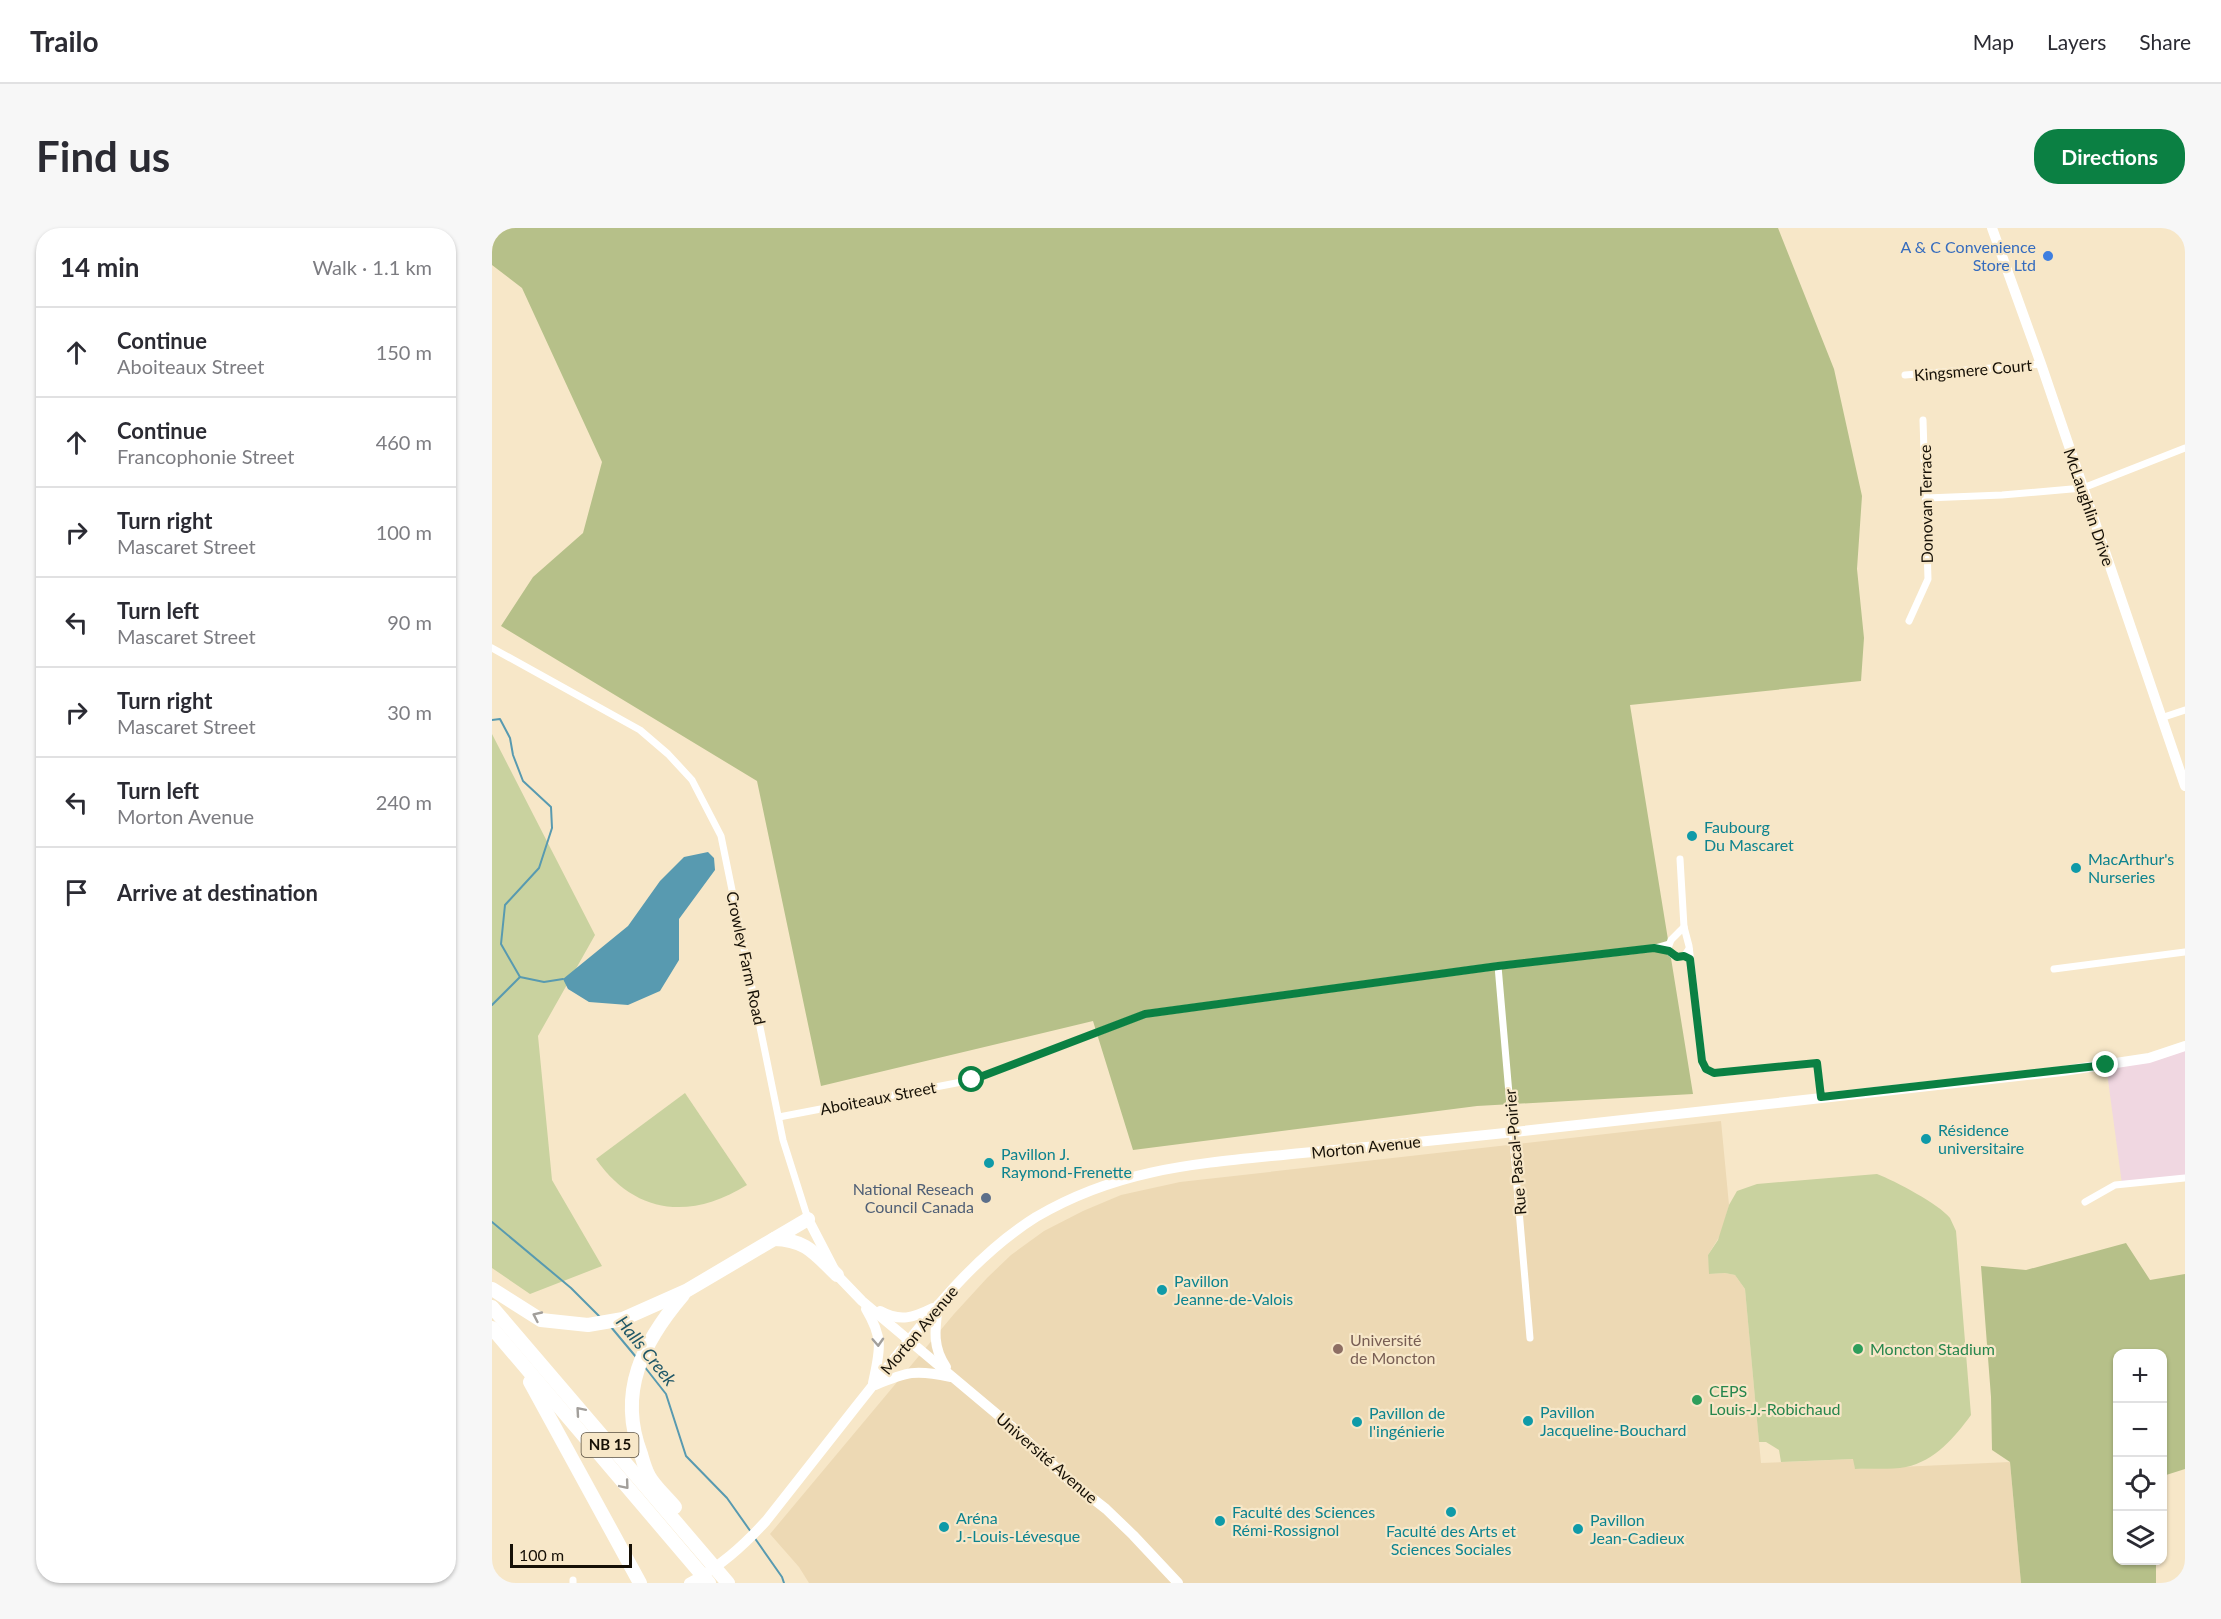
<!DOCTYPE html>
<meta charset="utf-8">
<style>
body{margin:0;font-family:Lato,sans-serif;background:#f7f7f7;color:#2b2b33}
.controls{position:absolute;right:18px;bottom:18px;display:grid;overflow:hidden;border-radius:12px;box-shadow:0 2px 4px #0004}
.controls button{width:54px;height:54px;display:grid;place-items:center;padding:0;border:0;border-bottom:2px solid #e1e1e2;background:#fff;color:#2b2b33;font:30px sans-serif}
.scale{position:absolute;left:18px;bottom:15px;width:122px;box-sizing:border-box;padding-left:6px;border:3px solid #161006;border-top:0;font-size:16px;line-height:21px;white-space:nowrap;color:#161006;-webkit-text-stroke:4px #f7e7c8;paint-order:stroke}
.stop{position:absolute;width:18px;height:18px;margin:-14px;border:4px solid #0b8043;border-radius:50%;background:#fff}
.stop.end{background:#0b8043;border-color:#fff;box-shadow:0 2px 6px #0008}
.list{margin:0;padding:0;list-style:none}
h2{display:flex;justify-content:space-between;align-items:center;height:78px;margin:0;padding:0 24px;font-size:26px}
h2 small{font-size:20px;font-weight:400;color:#7c7c81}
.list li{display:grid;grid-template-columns:39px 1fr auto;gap:18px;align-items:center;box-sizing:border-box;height:90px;padding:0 24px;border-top:2px solid #e1e1e2}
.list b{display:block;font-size:22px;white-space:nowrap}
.list p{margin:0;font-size:20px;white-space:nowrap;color:#7c7c81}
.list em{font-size:20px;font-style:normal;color:#7c7c81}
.icon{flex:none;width:33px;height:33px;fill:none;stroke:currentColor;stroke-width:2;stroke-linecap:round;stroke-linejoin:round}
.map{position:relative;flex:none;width:1693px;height:1355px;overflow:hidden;border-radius:24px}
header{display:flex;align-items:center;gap:36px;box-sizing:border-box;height:84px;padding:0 30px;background:#fff;border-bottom:2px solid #e1e1e2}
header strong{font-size:28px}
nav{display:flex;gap:33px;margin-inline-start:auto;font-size:21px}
.intro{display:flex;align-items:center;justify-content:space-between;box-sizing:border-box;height:144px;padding:0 36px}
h1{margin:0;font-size:42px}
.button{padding:15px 27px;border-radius:24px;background:#0b8043;color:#fff;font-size:21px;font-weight:700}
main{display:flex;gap:36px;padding:0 36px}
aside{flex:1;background:#fff;border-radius:24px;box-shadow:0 2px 4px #0004}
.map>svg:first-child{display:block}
.commercial{fill:#f0d7e1}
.built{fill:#edd9b4}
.green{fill:#c9d29f}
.forest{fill:#b6c089}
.water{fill:#589ab0}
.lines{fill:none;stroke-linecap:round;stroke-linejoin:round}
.stream{stroke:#589ab0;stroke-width:2}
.street{stroke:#fff;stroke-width:7}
.secondary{stroke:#fff;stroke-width:10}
.highway{stroke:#fff;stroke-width:14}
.oneway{stroke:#a29f9b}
.route{stroke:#0b8043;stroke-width:8}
.shop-dot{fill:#3f7fe0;stroke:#f7e7c8;stroke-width:2}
.culture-dot{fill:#0f9aa8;stroke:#f7e7c8;stroke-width:2}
.service-dot{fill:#5c6f8a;stroke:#f7e7c8;stroke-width:2}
.education-dot{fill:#8d6e63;stroke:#f7e7c8;stroke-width:2}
.leisure-dot{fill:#2e9e5b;stroke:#f7e7c8;stroke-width:2}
.labels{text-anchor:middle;stroke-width:4.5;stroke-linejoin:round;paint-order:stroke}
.shield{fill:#f7e7c8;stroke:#5a5040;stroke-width:1.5}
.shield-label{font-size:15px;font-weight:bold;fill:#161006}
.shop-label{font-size:16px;fill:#366cbe;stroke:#f7e7c8;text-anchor:end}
.street-label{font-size:16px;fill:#161006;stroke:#f7e7c8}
.culture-label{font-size:16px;fill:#0d838f;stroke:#f7e7c8;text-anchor:start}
.service-label{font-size:16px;fill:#4e5e75;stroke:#f7e7c8;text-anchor:end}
.education-label{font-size:16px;fill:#785e54;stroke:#f7e7c8;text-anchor:start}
.leisure-label{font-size:16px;fill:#27864d;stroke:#f7e7c8;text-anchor:start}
.water-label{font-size:18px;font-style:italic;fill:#205767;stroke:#f7e7c8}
</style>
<header>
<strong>Trailo</strong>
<nav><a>Map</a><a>Layers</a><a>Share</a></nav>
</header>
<div class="intro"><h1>Find us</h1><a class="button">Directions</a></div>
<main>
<aside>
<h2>14 min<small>Walk · 1.1 km</small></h2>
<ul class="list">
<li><svg class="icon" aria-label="ahead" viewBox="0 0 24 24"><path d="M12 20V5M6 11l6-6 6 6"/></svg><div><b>Continue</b><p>Aboiteaux Street</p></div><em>150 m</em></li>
<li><svg class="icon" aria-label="ahead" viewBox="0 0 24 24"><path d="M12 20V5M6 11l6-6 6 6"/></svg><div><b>Continue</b><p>Francophonie Street</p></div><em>460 m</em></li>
<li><svg class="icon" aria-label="right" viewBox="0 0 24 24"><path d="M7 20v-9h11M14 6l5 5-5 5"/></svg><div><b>Turn right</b><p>Mascaret Street</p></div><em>100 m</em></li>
<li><svg class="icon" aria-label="left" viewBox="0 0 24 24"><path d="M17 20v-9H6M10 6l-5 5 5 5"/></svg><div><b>Turn left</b><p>Mascaret Street</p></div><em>90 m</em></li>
<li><svg class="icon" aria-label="right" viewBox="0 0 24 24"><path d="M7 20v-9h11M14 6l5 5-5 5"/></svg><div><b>Turn right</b><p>Mascaret Street</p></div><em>30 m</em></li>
<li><svg class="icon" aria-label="left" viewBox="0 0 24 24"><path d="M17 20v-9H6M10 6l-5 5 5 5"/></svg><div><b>Turn left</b><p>Morton Avenue</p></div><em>240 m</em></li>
<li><svg class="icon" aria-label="arrive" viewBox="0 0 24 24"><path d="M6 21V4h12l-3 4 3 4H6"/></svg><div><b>Arrive at destination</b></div></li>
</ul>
</aside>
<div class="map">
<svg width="1693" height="1355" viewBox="0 0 1693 1355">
<rect width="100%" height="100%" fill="#f7e7c8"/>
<polygon class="commercial" points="1693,818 1693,950 1630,956 1614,837"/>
<polygon class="built" points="1229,893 1237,977 1229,1006 1216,1027 1218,1046 1233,1045 1243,1047 1253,1061 1269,1235 1362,1231 1363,1241 1518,1234 1529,1355 317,1355 307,1339 278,1306 462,1086 495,1050 519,1027 552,1003 591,983 629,967 688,954"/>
<g class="green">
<polygon points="0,506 103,707 46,808 60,952 110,1038 38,1066 0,1040"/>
<path d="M193,865L255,957C199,992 143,987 104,931Z"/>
<path d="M1385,946C1403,953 1447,976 1458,990C1460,994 1462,999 1464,1003L1479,1187C1463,1209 1443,1233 1414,1239C1398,1242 1379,1240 1363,1241L1361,1231L1289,1234L1287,1222L1274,1214H1267L1253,1061L1243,1047L1233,1045L1217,1046L1216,1027L1226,1012L1237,977L1245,963L1265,956Z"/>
</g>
<g class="forest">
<polygon points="0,0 1286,0 1342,141 1370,268 1365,341 1372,410 1369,453 1138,477 1201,866 985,878 641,922 601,793 329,858 265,553 9,398 41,349 91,305 110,234 30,60 0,37"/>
<polygon points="1634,1015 1658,1052 1693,1046 1693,1241 1671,1248 1670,1126 1626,1126 1626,1332 1664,1333 1664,1355 1529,1355 1518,1234 1500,1222 1499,1169 1489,1038 1534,1042"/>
</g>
<polygon class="water" points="216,624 222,630 223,642 187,691 187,732 168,763 136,777 97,774 76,761 71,751 136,698 168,653 192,629"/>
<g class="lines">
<g class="stream">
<polyline points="0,492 8,491 18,510 21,527 31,553 59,579 60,600 47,640 13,677 9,716 28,749"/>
<polyline points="28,749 52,754 71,751"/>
<polyline points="0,777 28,749"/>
<polyline points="0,994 79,1060 108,1089"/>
<polyline points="119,1099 144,1129"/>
<polyline points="152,1138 174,1166 194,1228 235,1270 259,1304"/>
<polyline points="262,1309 290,1349 292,1355"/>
</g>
<g class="street">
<polyline points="1413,147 1549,136"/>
<polyline points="1434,270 1510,267 1591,260 1693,220"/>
<polyline points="1417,393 1436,351 1431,192"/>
<polyline points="0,420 148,502 176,526 200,552 229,608 291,912 316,991"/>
<polyline points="1669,490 1693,482"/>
<polyline points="1188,631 1192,699 1197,718 1211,838 1218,844 1226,845 1325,835 1329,869"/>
<path d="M1192,699L1179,712L1176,720C1178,727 1184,730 1192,728L1197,721"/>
<polyline points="1006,738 1038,1110"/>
<polyline points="1562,741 1693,724"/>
<polyline points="287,889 480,852 653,786 1006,738 1163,720 1177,716"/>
<polyline points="1593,974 1623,957 1693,950"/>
<polyline points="81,1352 81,1355"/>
</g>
<g class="secondary">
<polyline points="1500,0 1549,136 1693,558"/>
<polyline points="316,991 345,1047 370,1073 519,1198 577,1252 614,1281 641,1307 686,1355"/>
<path d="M446,1077C443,1101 440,1119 454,1139"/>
<path d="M374,1081C392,1111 388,1122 381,1155"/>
<path d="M388,1083C408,1094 421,1090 441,1080"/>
<path d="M383,1157C415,1144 423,1141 458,1149"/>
<path d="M197,1355C228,1339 251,1318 274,1293C318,1237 361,1182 405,1127C446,1076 488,1024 544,989C630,938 714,935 810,925C878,919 946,912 1013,905C1199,886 1385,863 1571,843L1657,830L1693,818"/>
</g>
<g class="highway">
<path d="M282,1011C315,1012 323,1026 345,1047"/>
<polyline points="0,1061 49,1092 96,1097 131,1091 194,1063 316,991"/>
<polyline points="0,1079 236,1355"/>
<polyline points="0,1100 217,1355"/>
<polyline points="38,1154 148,1355"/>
<path d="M183,1279C175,1269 163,1259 157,1248C153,1241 151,1233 149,1226C125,1164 151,1114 191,1067"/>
</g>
</g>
<defs><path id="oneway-chevron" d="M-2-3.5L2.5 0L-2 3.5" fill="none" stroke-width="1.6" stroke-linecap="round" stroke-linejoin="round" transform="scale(1.5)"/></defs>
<g class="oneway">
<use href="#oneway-chevron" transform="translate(45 1088) rotate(-155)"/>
<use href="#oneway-chevron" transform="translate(386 1114) rotate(87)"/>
<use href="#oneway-chevron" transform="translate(88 1183) rotate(-131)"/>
<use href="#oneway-chevron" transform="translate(133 1257) rotate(50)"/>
</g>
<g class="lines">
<polyline class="route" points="480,852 653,786 1006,738 1162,720 1177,723 1185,729 1192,728 1198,731 1210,833 1214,841 1222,845 1325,835 1329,869 1614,837"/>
</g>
<circle class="shop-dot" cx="1556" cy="28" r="6"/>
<g class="culture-dot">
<circle cx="1200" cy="608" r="6"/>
<circle cx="1584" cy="640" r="6"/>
<circle cx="1434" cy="911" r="6"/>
<circle cx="497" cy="935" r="6"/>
<circle cx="670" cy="1062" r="6"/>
<circle cx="1036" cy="1193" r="6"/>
<circle cx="865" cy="1194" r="6"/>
<circle cx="959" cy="1284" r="6"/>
<circle cx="728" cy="1293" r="6"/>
<circle cx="452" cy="1299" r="6"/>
<circle cx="1086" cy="1301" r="6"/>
</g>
<circle class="service-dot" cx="494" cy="970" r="6"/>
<circle class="education-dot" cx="846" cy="1121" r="6"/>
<g class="leisure-dot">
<circle cx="1366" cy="1121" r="6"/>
<circle cx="1205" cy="1172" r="6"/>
</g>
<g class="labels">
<rect class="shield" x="89.5" y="1205" width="57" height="24" rx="4.5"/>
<g class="shield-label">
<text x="118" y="1222">NB 15</text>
</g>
<g class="shop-label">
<text x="1544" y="25">A &amp; C Convenience<tspan x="1544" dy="18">Store Ltd</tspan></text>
</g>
<g class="street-label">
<text transform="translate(1481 142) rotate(-5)" y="6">Kingsmere Court</text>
<text transform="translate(1434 276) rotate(-91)" y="6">Donovan Terrace</text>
<text transform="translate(1597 279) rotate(71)" y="6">McLaughlin Drive</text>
<text transform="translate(254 730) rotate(78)" y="6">Crowley Farm Road</text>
<text transform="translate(386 870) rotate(-11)" y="6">Aboiteaux Street</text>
<text transform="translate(874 919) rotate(-6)" y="6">Morton Avenue</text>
<text transform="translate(1023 924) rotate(-95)" y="6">Rue Pascal-Poirier</text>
<text transform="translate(427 1102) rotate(-50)" y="6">Morton Avenue</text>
<text transform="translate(555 1230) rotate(41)" y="6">Université Avenue</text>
</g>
<g class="culture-label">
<text x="1212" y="605">Faubourg<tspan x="1212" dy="18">Du Mascaret</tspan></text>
<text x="1596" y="637">MacArthur's<tspan x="1596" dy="18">Nurseries</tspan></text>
<text x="1446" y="908">Résidence<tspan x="1446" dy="18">universitaire</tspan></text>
<text x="509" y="932">Pavillon J.<tspan x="509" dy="18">Raymond-Frenette</tspan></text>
<text x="682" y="1059">Pavillon<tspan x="682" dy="18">Jeanne-de-Valois</tspan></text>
<text x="1048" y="1190">Pavillon<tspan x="1048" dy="18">Jacqueline-Bouchard</tspan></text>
<text x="877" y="1191">Pavillon de<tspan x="877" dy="18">l'ingénierie</tspan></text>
<text x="740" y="1290">Faculté des Sciences<tspan x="740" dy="18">Rémi-Rossignol</tspan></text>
<text x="464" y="1296">Aréna<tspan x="464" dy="18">J.-Louis-Lévesque</tspan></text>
<text x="1098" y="1298">Pavillon<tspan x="1098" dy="18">Jean-Cadieux</tspan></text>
<text x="959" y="1309" text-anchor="middle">Faculté des Arts et<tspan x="959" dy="18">Sciences Sociales</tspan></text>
</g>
<g class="service-label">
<text x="482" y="967">National Reseach<tspan x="482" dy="18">Council Canada</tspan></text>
</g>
<g class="education-label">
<text x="858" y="1118">Université<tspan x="858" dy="18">de Moncton</tspan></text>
</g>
<g class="leisure-label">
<text x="1378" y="1127">Moncton Stadium</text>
<text x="1217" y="1169">CEPS<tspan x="1217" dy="18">Louis-J.-Robichaud</tspan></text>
</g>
<g class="water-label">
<text transform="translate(154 1123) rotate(51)" y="6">Halls Creek</text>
</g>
</g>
</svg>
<div class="controls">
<button>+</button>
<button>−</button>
<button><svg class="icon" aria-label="locate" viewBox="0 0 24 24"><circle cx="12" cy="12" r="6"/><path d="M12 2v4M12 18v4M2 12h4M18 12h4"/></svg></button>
<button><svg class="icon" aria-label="layers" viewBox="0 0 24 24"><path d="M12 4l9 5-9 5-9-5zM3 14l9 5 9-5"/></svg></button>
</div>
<div class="scale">100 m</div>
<div class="stop" style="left:480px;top:852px"></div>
<div class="stop end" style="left:1614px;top:837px"></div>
</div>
</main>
